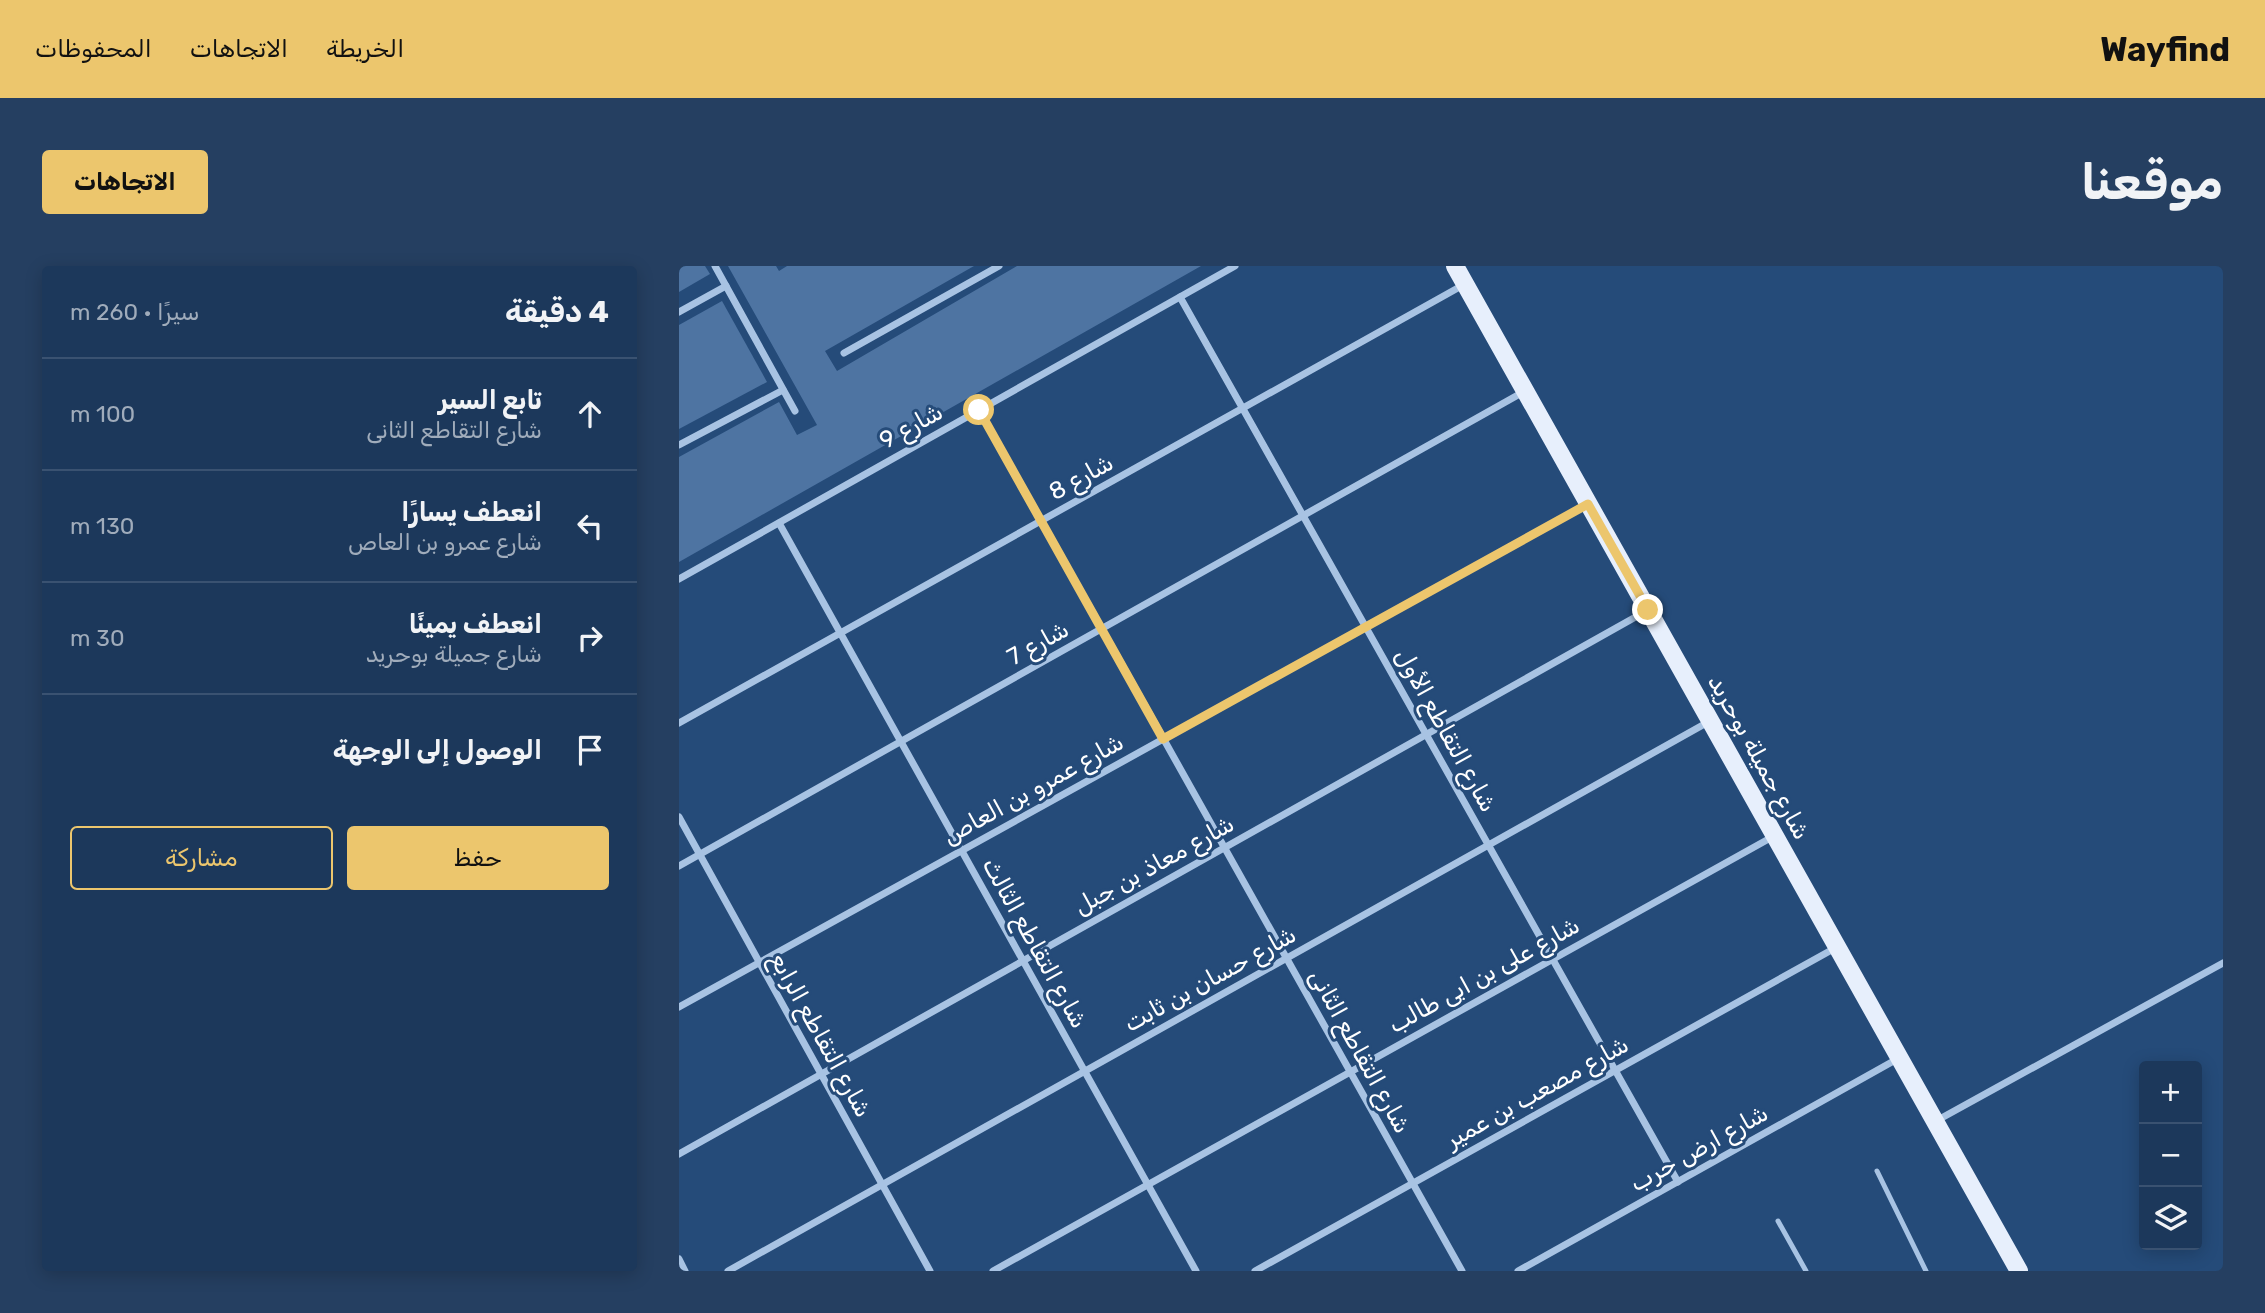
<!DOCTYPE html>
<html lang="ar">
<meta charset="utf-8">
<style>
body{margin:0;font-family:Rubik,Cairo,sans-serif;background:#253f61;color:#f1f3f6;direction:rtl}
.controls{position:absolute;right:21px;bottom:21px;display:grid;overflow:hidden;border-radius:7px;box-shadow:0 4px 18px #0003}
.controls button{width:63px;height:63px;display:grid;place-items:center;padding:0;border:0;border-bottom:2px solid #3a5271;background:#1c385b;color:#f1f3f6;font:35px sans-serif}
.stop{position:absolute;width:21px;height:21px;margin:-16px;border:5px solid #ecc66d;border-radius:50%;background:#fff}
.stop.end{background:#ecc66d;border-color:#fff;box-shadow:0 2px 7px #0008}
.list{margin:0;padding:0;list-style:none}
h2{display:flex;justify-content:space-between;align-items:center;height:91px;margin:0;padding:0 28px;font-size:30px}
h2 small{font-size:23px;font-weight:400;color:#a0acbb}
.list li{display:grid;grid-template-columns:46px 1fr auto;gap:21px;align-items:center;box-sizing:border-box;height:112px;padding:0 28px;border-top:2px solid #3a5271}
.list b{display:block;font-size:26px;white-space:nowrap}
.list p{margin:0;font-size:23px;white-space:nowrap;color:#a0acbb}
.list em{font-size:23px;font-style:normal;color:#a0acbb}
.actions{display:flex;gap:14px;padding:21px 28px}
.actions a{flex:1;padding:16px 0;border:2px solid #ecc66d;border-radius:7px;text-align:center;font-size:24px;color:#ecc66d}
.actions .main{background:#ecc66d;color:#111}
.icon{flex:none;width:38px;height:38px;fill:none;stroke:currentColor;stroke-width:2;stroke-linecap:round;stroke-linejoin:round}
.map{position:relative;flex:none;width:1544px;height:1005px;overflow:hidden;direction:ltr;border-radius:7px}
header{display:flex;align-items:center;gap:42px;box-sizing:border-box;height:98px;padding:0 35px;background:#ecc66d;color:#111}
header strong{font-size:33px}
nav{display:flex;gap:38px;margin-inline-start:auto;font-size:24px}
.intro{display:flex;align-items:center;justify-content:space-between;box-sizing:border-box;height:168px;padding:0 42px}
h1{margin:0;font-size:49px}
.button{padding:18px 32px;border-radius:7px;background:#ecc66d;color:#111;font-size:24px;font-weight:700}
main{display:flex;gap:42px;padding:0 42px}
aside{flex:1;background:#1c385b;border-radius:7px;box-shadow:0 4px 18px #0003}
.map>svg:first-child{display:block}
.building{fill:#4e74a2}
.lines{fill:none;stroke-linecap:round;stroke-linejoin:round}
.lane{stroke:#a8c3e3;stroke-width:5}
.street{stroke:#a8c3e3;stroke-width:7}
.primary{stroke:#e7effc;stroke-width:18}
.route{stroke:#ecc66d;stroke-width:9}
.labels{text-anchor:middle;stroke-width:6;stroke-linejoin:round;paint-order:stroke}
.street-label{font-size:24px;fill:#fff;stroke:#254b79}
</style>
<header>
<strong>Wayfind</strong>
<nav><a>الخريطة</a><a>الاتجاهات</a><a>المحفوظات</a></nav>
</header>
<div class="intro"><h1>موقعنا</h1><a class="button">الاتجاهات</a></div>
<main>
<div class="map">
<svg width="1544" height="1005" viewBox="0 0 1544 1005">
<rect width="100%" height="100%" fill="#254b79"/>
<g class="building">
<polygon points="0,0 26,0 31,8 0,26"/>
<polygon points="49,0 97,0 100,5 108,0 295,0 146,85 158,105 338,0 522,0 0,296 0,191 100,136 118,169 138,159"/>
<polygon points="43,35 88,116 0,163 0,59"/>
</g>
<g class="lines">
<g class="lane">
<polyline points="1198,905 1247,1005"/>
<polyline points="1099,955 1127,1005"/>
</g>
<g class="street">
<polyline points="36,0 116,145"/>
<polyline points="501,31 999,916"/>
<polyline points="0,46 47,20"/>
<polyline points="165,87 320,0"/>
<polyline points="300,144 783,1005"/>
<polyline points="0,179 104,124"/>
<polyline points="100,257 517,1005"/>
<polyline points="0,313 556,0"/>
<polyline points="0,457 786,18"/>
<polyline points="0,551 251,1005"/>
<polyline points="0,600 846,125"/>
<polyline points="0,741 909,238"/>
<polyline points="1257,855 1544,697"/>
<polyline points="0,888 969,344"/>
<polyline points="0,993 6,1005"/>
<polyline points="49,1005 1031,455"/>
<polyline points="314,1005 1095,570"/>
<polyline points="576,1005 1158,681"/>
<polyline points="839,1005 1220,792"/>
</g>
<polyline class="primary" points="776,0 1340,1005"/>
</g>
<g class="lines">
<polyline class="route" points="300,144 484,473 909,238 969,344"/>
</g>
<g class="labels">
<g class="street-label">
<text transform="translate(232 160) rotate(-29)" y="8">شارع 9</text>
<text transform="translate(402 211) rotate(-29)" y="8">شارع 8</text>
<text transform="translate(359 377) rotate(-29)" y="8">شارع 7</text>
<text transform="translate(767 464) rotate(61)" y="8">شارع التقاطع الأول</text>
<text transform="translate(1080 491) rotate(61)" y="8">شارع جميلة بوحريد</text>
<text transform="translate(354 523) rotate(-29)" y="8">شارع عمرو بن العاص</text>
<text transform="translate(475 599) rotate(-29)" y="8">شارع معاذ بن جبل</text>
<text transform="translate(356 677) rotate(61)" y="8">شارع التقاطع الثالث</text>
<text transform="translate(805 709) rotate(-29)" y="8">شارع على بن ابى طالب</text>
<text transform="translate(531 713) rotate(-29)" y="8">شارع حسان بن ثابت</text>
<text transform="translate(142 769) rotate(61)" y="8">شارع التقاطع الرابع</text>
<text transform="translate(681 785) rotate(61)" y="8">شارع التقاطع الثانى</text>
<text transform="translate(858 826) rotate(-29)" y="8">شارع مصعب بن عمير</text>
<text transform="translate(1020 882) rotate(-29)" y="8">شارع ارض حرب</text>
</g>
</g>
</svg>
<div class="controls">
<button>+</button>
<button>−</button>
<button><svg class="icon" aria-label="layers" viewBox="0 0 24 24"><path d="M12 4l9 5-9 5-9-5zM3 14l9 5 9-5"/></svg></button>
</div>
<div class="stop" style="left:300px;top:144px"></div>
<div class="stop end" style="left:969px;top:344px"></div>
</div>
<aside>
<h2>4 دقيقة<small>سيرًا · 260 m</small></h2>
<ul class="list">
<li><svg class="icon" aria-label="ahead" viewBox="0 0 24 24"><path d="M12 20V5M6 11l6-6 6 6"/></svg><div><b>تابع السير</b><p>شارع التقاطع الثانى</p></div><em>100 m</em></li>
<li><svg class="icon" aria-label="left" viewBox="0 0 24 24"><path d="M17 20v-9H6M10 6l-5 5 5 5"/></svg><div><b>انعطف يسارًا</b><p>شارع عمرو بن العاص</p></div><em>130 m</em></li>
<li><svg class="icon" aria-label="right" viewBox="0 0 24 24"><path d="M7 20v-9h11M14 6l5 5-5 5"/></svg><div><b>انعطف يمينًا</b><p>شارع جميلة بوحريد</p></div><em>30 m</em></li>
<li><svg class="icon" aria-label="arrive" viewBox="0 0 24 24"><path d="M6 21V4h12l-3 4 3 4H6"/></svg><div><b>الوصول إلى الوجهة</b></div></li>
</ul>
<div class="actions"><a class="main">حفظ</a><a>مشاركة</a></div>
</aside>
</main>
